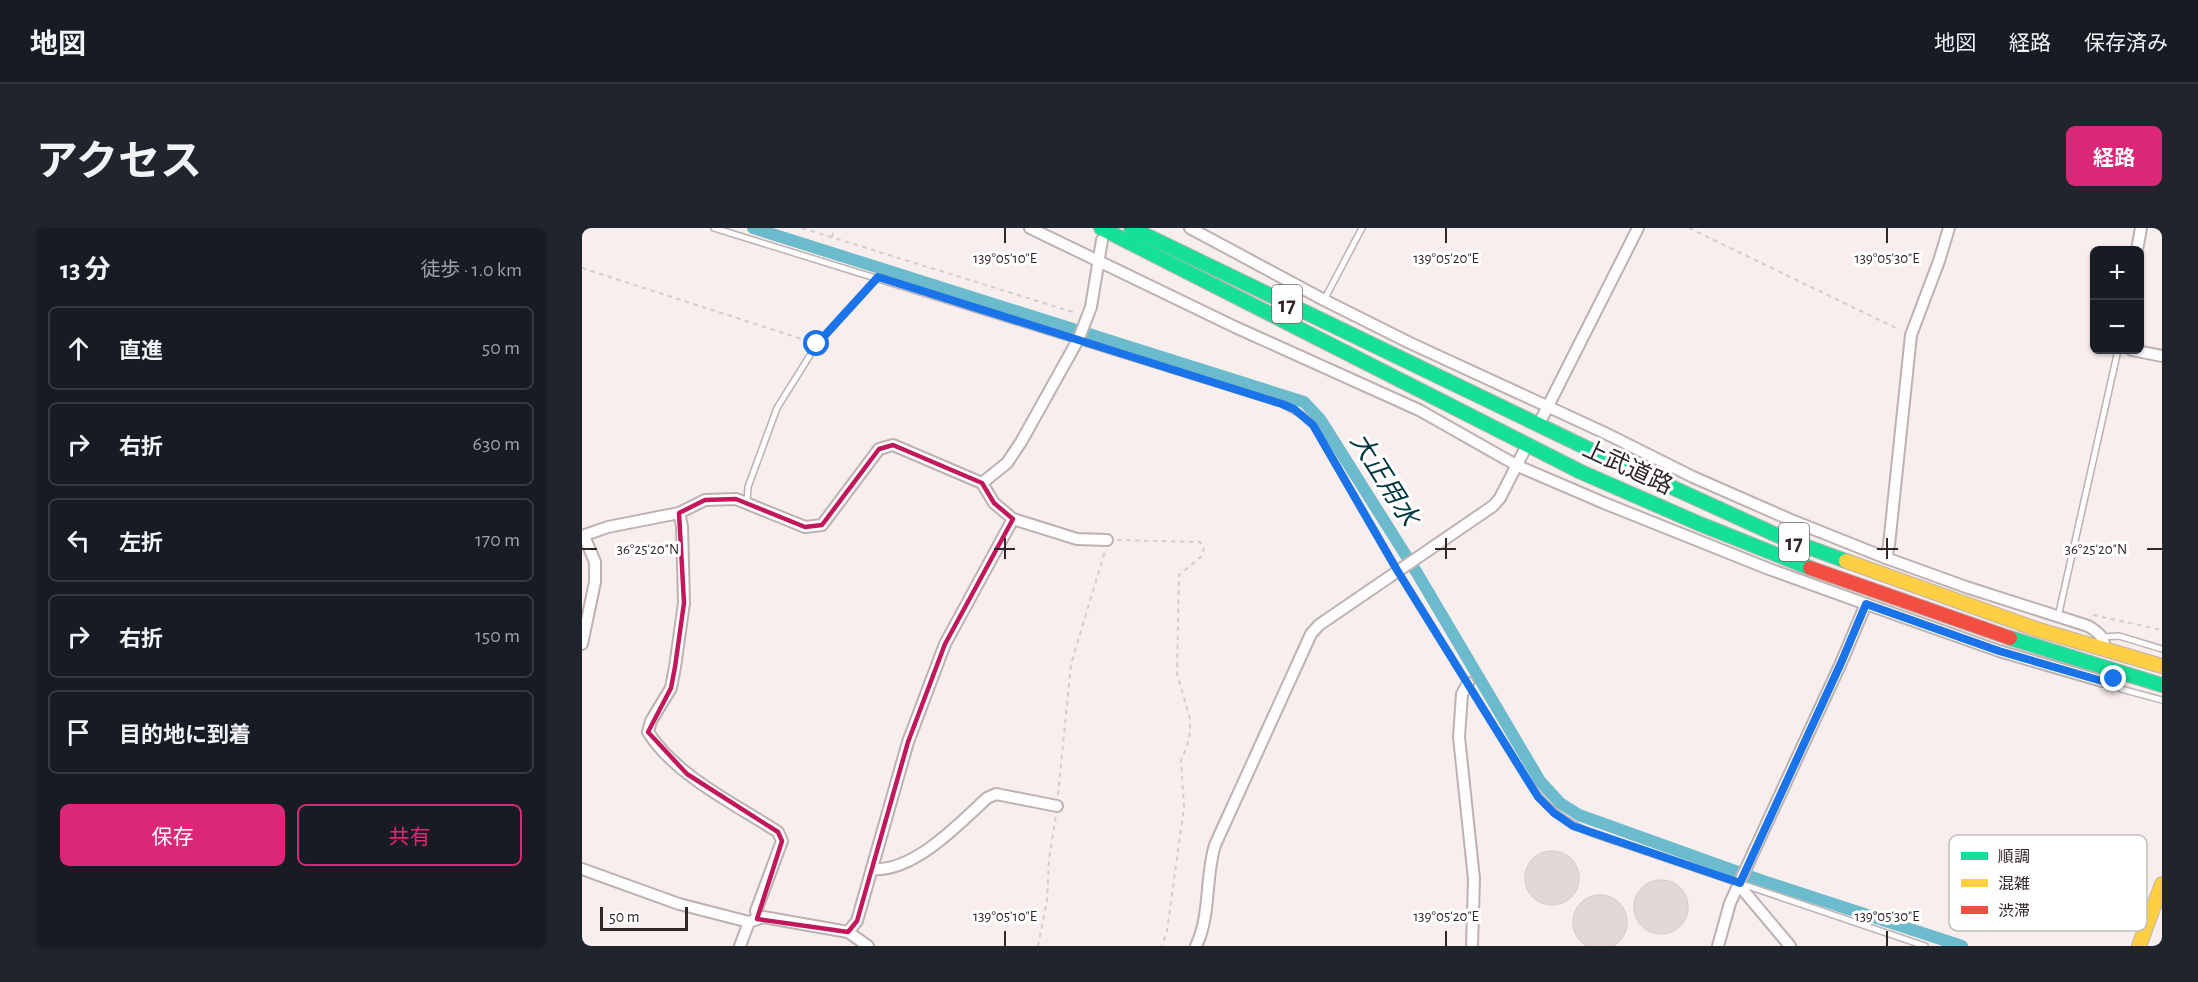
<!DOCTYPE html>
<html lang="ja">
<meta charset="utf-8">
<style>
body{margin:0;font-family:"Alegreya Sans","Noto Sans JP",sans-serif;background:#20242c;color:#f1f3f6}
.controls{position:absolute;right:18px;top:18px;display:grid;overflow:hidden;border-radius:9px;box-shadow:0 2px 4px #0004}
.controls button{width:54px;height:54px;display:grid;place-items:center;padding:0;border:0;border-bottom:2px solid #363941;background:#171b24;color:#f1f3f6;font:30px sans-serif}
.scale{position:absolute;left:18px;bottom:15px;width:88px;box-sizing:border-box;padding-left:6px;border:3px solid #322626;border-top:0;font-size:16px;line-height:21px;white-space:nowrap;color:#322626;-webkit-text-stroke:4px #fff;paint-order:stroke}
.stop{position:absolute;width:18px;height:18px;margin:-14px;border:4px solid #1a73e8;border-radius:50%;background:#fff}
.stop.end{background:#1a73e8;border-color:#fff;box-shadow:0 2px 6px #0008}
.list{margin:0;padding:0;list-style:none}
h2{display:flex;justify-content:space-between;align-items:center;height:78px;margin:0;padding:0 24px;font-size:26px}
h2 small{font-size:20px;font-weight:400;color:#9ea1a6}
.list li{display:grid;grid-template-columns:39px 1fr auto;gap:18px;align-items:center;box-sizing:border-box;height:84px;margin:0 12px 12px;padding:0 12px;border:2px solid #363941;border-radius:9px}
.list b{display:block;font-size:22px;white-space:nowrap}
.list em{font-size:20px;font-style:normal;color:#9ea1a6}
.actions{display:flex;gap:12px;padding:18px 24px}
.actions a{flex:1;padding:14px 0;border:2px solid #db2777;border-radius:9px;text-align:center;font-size:21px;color:#db2777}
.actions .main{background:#db2777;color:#fff}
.icon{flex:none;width:33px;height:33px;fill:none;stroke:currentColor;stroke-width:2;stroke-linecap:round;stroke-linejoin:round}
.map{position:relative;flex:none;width:1580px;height:718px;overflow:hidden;border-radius:9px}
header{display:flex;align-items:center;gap:36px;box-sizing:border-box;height:84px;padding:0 30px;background:#171b24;border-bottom:2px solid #363941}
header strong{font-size:28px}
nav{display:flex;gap:33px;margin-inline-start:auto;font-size:21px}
.intro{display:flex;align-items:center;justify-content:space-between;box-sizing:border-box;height:144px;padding:0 36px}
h1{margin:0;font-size:42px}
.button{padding:15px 27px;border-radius:9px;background:#db2777;color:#fff;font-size:21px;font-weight:700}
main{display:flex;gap:36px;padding:0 36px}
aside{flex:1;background:#171b24;border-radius:9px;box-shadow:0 2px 4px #0004}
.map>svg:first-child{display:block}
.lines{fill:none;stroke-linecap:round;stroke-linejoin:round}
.canal{stroke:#6cbbcc;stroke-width:12}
.building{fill:#e3d7d7;stroke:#dcd1d1;stroke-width:1.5}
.lane-casing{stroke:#bdb2b2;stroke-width:8}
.street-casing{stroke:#bdb2b2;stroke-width:14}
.fast-casing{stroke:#bdb2b2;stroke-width:16}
.slow-casing{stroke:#bdb2b2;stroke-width:16}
.jam-casing{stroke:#bdb2b2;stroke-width:16}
.path{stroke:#d2cdcd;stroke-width:2;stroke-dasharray:4.5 4.5;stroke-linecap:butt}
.lane{stroke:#fefcfc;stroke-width:5}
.street{stroke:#fefcfc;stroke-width:10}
.fast{stroke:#16e098;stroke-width:14}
.slow{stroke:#ffcf43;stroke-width:14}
.jam{stroke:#f24e42;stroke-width:14}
.route{stroke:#1a73e8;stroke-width:8}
.marked{fill:none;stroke:#c2185b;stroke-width:4.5;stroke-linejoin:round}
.ticks{fill:none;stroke:#322626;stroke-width:2}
.labels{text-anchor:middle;stroke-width:6;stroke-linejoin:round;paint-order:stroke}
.shield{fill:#fff;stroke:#706767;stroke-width:1.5}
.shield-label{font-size:22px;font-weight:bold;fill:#322626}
.street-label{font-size:24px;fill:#322626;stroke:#fff}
.water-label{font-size:26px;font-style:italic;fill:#003741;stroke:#fff}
.key{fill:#fff;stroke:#c2bebe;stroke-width:1.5}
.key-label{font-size:16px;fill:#322626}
.ticks-label{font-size:15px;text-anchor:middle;fill:#322626;stroke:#fff;stroke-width:6;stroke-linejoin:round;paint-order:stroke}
</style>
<header>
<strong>地図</strong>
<nav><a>地図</a><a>経路</a><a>保存済み</a></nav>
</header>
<div class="intro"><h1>アクセス</h1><a class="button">経路</a></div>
<main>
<aside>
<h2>13 分<small>徒歩 · 1.0 km</small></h2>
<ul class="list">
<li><svg class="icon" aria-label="ahead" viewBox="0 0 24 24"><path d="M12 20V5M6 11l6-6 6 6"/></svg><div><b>直進</b></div><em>50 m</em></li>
<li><svg class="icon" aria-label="right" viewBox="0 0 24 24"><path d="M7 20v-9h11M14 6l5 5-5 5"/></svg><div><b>右折</b></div><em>630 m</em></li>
<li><svg class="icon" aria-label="left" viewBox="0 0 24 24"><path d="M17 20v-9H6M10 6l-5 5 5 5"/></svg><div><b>左折</b></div><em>170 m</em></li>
<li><svg class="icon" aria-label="right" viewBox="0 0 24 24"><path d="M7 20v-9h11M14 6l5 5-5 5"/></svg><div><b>右折</b></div><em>150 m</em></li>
<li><svg class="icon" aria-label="arrive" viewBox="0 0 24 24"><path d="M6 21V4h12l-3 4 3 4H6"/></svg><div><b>目的地に到着</b></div></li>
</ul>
<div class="actions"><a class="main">保存</a><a>共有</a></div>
</aside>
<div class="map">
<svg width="1580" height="718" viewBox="0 0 1580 718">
<rect width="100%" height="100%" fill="#f9eeee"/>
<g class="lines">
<polyline class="canal" points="171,0 722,174 738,191 835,345 958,553 978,575 997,587 1178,652 1380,718"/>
</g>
<g class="building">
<circle cx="970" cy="650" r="27"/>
<circle cx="1079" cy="679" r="27"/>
<circle cx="1018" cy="694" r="27"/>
</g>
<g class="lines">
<defs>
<g id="lane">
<path d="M132,0L700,176L720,187L731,197L815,342L946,553C964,580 983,594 1012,606L1343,718"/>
<polyline points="742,72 780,0"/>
<polyline points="165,275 166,259 195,180 235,116 296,49"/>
<polyline points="1476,389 1536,122"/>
<polyline points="1520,409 1537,408 1580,421"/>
<polyline points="1532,451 1539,461 1580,472"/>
</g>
<g id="street">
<polyline points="448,0 653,99 837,182 936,238 1022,275 1187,341 1284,376 1417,423 1520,453 1532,451 1535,444"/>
<path d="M608,0L742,72L828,115L1023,205L1111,249L1209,292L1304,330L1384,359L1506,398C1516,404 1523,409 1522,421"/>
<polyline points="1555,22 1559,0"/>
<polyline points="1550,122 1580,128"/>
<polyline points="960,190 1056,0"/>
<polyline points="400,255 425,235 439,214 497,110 509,79 520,12"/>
<path d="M97,285L100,298L102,375L93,439L89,460L69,493L66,504C94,548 153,576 196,604L200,613L174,683L175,691"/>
<polyline points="431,291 495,311 525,312"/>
<polyline points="0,308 26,299 97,285 123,272 154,271 223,299 240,297 297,221 311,217 400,255 412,275 431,291 363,416 326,514 275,693 266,704"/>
<polyline points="1304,330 1307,317 1329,107 1357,33 1367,0"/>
<polyline points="0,416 13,354 13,334 2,308"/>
<polyline points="886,455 880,466 877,509 892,651 890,718"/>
<polyline points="0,641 97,676 167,694 181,689 266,704 286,718"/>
<path d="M290,641C331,645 377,596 405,570L414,566L475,578"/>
<polyline points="1156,656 1208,718"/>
<polyline points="158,718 167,694"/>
<path d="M614,718C629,687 623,649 633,617L729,406L737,397L911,278L918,270L943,221"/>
<polyline points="1136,718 1148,675 1259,435 1284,376"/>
</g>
<g id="fast">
<polyline points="519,0 999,244 1118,296 1228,340"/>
<polyline points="549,0 1015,225 1201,310 1264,333"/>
<polyline points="1428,410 1580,457"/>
</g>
<g id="slow">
<polyline points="1264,333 1454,401 1580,438"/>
<polyline points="1557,718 1580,656"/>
</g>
<polyline id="jam" points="1228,340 1428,410"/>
</defs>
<use href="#lane" class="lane-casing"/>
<use href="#street" class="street-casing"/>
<use href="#fast" class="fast-casing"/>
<use href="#slow" class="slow-casing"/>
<use href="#jam" class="jam-casing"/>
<g class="path">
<polyline points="220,0 494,85"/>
<polyline points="1107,0 1318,102"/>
<polyline points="250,9 252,0"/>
<polyline points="0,40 226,113"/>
<polyline points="535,312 618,314 622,319 620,328 597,347 595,445 608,491 608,504 605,519 599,532 602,579 585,703 580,718"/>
<polyline points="1511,387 1580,402"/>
<polyline points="476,567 489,436 523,323"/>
<polyline points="456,718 465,673 467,631 474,587"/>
</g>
<use href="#lane" class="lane"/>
<use href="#street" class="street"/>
<use href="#fast" class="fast"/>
<use href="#slow" class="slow"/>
<use href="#jam" class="jam"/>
</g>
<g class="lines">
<polyline class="route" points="235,116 296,49 700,176 712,181 731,197 815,342 956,569 972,585 991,598 1158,655 1259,435 1284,376 1417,423 1520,453 1532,451"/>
</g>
<path class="marked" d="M311,217L400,255L412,275L431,291L363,416L326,514L275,693L266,704L175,691L200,613L196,604L105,546L66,504L89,460L93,439L102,375L97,285L123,272L154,271L223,299L240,297L297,221Z"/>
<path class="ticks" d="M423,0V15M864,0V15M1305,0V15M423,310V331M864,310V331M1305,310V331M0,321H15M412,321H433M853,321H874M1295,321H1316M1565,321H1580M423,703V718M864,703V718M1305,703V718"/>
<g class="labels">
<g class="shield">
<rect x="690" y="57" width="30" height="38" rx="4.5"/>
<rect x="1197" y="295" width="30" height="38" rx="4.5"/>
</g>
<g class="shield-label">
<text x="705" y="84">17</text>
<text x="1212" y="322">17</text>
</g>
<g class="street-label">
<text transform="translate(1046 239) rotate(25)" y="8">上武道路</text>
</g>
<g class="water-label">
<text transform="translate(803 251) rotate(58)" y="9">大正用水</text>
</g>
</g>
<rect x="1367" y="607" width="198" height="96" rx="9" class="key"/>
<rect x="1379" y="624" width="27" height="8" fill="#16e098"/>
<rect x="1379" y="651" width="27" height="8" fill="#ffcf43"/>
<rect x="1379" y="678" width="27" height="8" fill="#f24e42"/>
<g class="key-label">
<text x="1416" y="634">順調</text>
<text x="1416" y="661">混雑</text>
<text x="1416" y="688">渋滞</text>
</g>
<g class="ticks-label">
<text x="423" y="35">139°05'10"E</text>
<text x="864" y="35">139°05'20"E</text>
<text x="1305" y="35">139°05'30"E</text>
<text x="66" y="326">36°25'20"N</text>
<text x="1514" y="326">36°25'20"N</text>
<text x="423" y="693">139°05'10"E</text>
<text x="864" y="693">139°05'20"E</text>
<text x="1305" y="693">139°05'30"E</text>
</g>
</svg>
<div class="controls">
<button>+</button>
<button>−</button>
</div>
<div class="scale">50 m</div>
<div class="stop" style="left:235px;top:116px"></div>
<div class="stop end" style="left:1532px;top:451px"></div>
</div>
</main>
